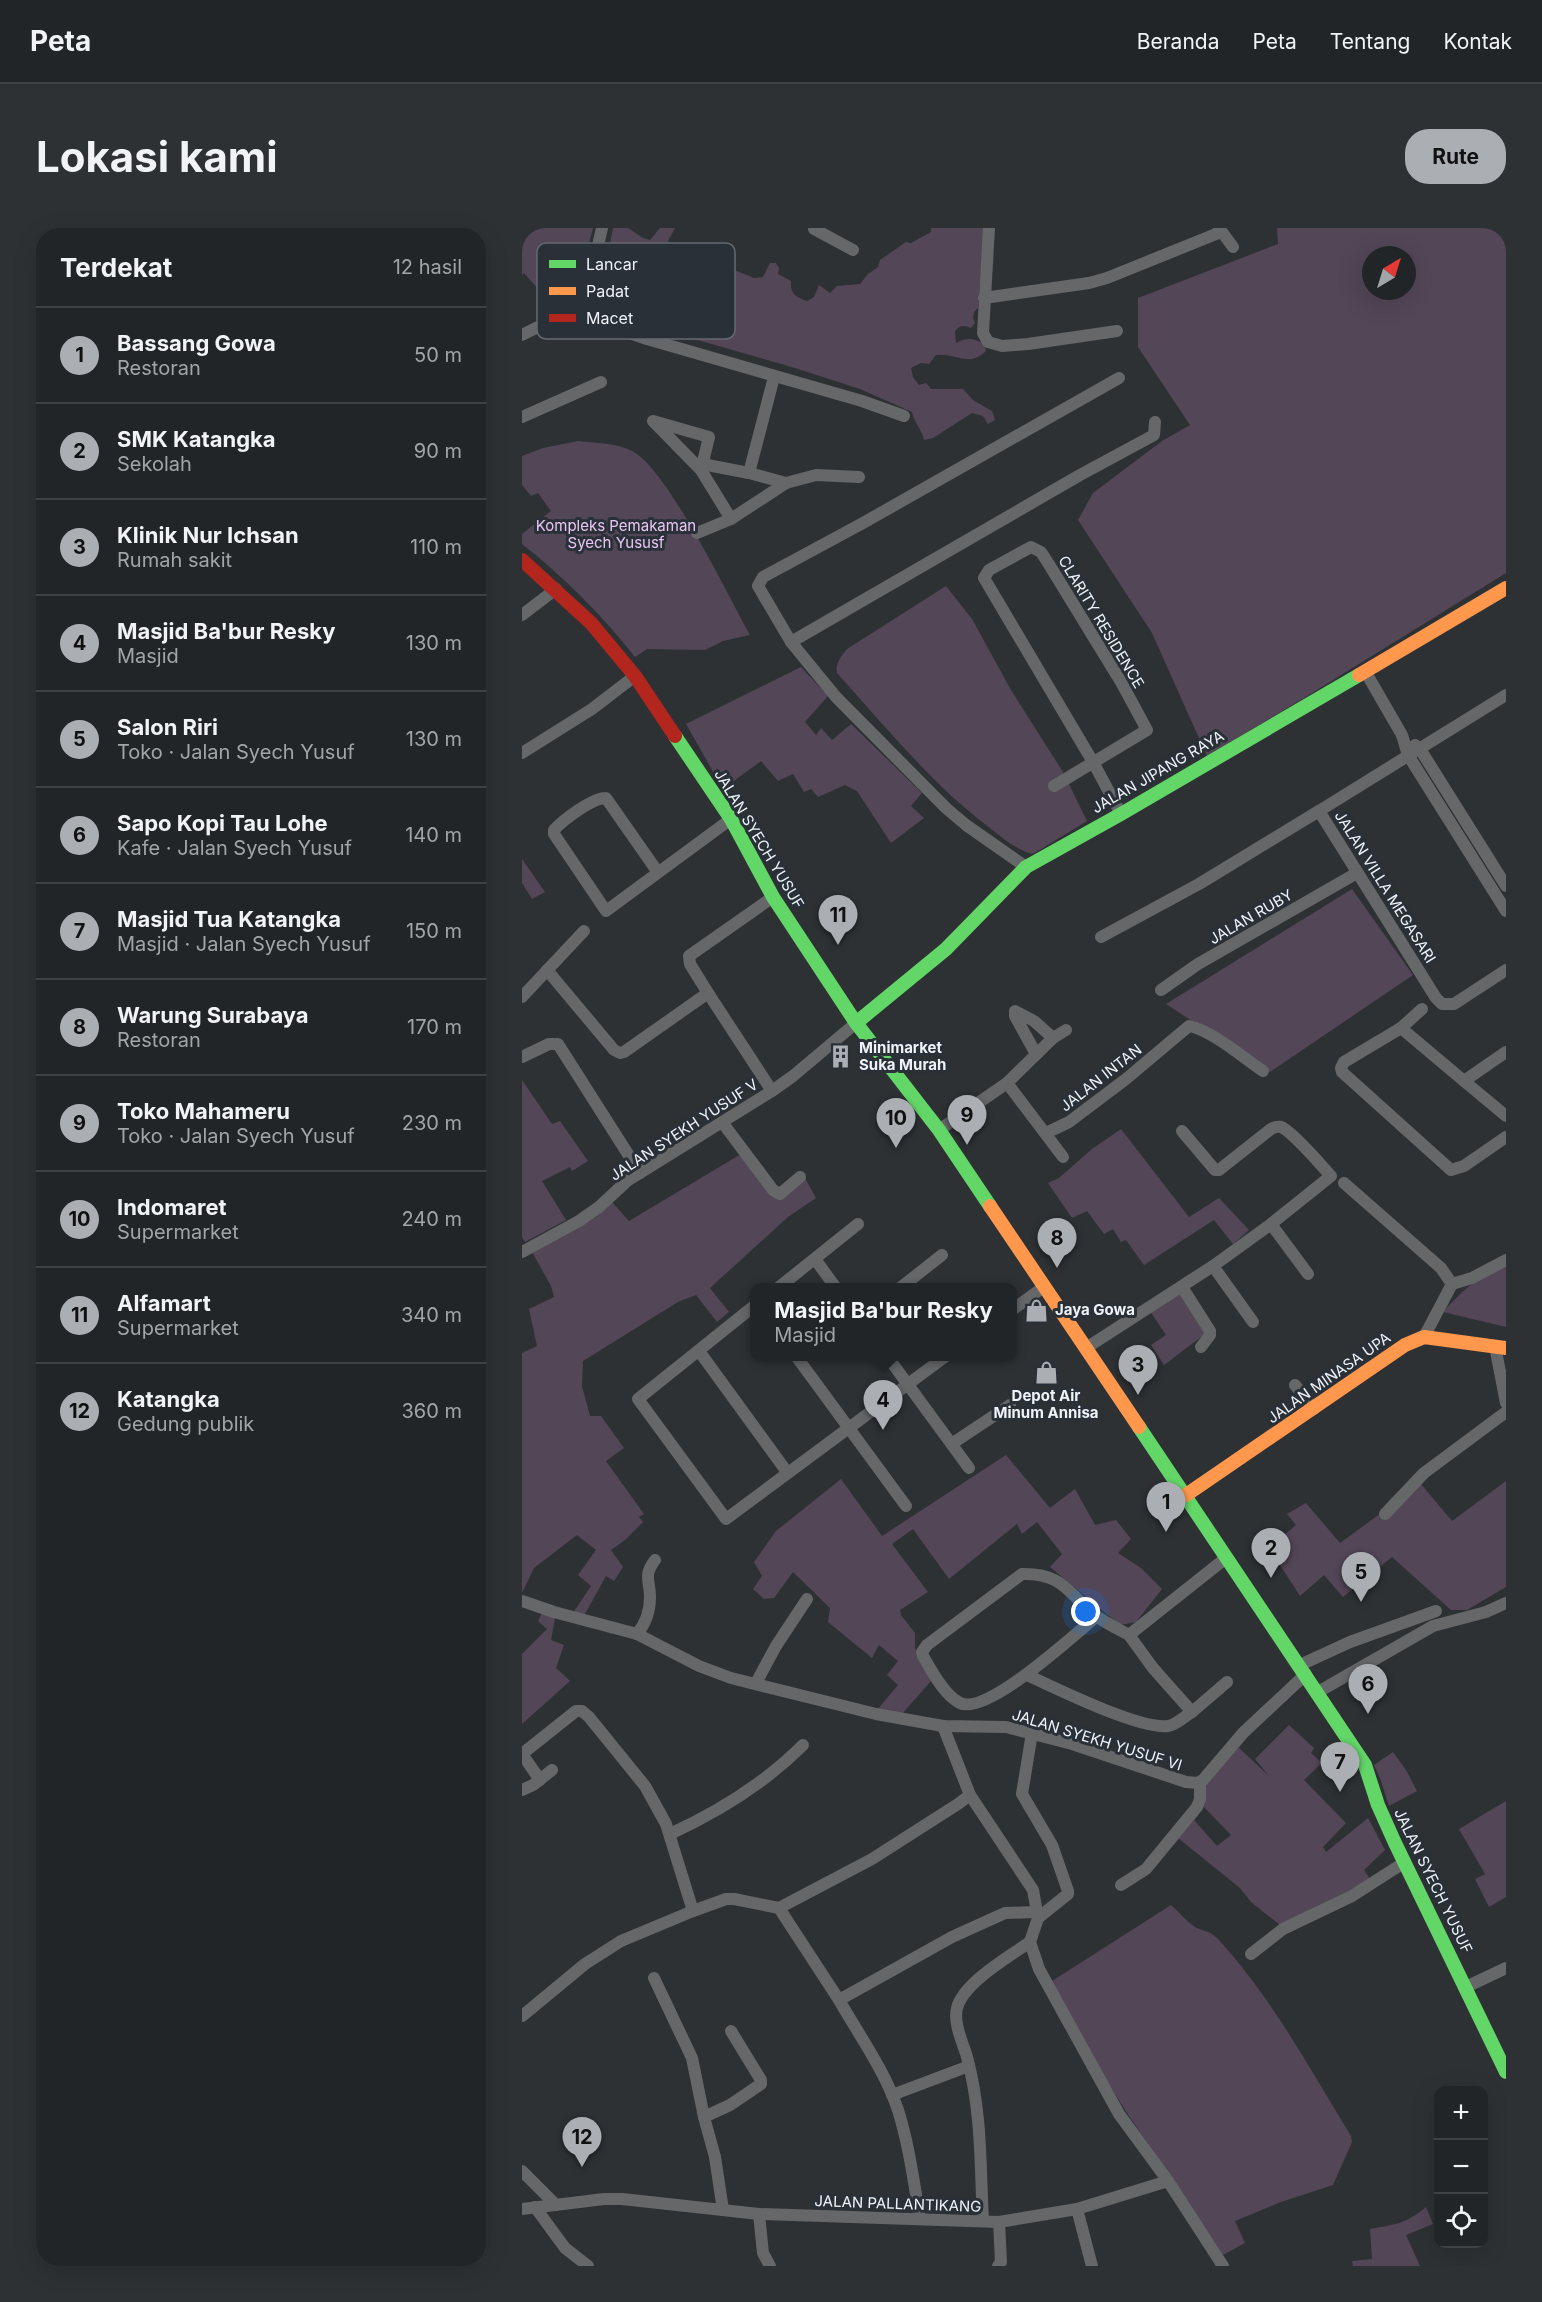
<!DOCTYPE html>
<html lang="id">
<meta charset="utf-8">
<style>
body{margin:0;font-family:Inter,sans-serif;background:#2e3133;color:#f1f3f6}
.controls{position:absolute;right:18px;bottom:18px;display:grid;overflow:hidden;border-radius:12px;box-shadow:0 6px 24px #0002}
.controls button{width:54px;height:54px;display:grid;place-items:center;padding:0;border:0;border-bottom:2px solid #3f4244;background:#222527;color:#f1f3f6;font:30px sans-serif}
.compass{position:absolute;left:840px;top:18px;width:54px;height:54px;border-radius:50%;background:#222527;box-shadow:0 6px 24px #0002;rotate:38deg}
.you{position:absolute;left:564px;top:1384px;width:21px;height:21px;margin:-15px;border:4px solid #fff;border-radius:50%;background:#1a73e8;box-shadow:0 0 0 9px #1a73e833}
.badge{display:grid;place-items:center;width:39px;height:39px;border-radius:50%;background:#abafb3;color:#111;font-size:20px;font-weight:700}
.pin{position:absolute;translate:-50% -50px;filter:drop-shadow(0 2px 3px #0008)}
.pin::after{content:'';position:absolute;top:32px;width:21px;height:18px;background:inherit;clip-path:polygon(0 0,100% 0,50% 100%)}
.popup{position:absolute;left:228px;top:1055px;width:267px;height:78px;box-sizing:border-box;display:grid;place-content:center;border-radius:12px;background:#222527;filter:drop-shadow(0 2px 4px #0005);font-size:20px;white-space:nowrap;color:#a2a5a7}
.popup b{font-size:22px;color:#f1f3f6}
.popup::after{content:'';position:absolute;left:50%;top:100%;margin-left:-12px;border:12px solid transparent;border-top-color:#222527}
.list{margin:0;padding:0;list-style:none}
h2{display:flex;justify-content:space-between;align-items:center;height:78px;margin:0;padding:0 24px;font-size:26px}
h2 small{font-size:20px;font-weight:400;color:#a2a5a7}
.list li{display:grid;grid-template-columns:39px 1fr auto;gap:18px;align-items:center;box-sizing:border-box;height:96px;padding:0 24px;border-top:2px solid #3f4244}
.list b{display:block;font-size:22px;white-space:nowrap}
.list p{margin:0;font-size:20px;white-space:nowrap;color:#a2a5a7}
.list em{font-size:20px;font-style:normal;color:#a2a5a7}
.icon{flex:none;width:33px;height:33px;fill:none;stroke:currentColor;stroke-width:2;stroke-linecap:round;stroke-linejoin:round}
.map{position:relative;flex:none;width:984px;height:2038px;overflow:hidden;border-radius:24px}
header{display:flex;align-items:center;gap:36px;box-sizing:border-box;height:84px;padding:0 30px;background:#222527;border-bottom:2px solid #3f4244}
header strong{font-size:28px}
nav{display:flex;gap:33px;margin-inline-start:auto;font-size:21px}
.intro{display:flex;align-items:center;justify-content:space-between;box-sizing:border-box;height:144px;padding:0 36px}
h1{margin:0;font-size:42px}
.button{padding:15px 27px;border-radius:24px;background:#abafb3;color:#111;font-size:21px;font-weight:700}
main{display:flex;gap:36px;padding:0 36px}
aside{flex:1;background:#222527;border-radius:24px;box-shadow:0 6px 24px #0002}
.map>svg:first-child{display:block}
.green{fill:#524657;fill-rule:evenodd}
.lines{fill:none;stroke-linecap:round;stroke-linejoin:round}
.street{stroke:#656768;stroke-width:12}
.fast{stroke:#63d668;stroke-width:14}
.slow{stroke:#ff974d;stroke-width:14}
.jam{stroke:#b3261e;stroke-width:14}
.labels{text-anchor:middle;stroke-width:6;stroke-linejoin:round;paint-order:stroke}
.park-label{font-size:15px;fill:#e8c5f4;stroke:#2a3038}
.street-label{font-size:15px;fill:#eff3f8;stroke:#2a3038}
.poi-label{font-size:15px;font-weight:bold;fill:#eff3f8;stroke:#2a3038;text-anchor:start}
.key{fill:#2a3038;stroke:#656a72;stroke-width:1.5}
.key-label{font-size:16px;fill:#eff3f8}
</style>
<header>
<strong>Peta</strong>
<nav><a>Beranda</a><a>Peta</a><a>Tentang</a><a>Kontak</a></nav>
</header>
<div class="intro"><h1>Lokasi kami</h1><a class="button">Rute</a></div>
<main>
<aside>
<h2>Terdekat<small>12 hasil</small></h2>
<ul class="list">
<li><span class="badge">1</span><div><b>Bassang Gowa</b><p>Restoran</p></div><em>50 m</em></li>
<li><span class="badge">2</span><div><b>SMK Katangka</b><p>Sekolah</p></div><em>90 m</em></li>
<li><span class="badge">3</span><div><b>Klinik Nur Ichsan</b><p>Rumah sakit</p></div><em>110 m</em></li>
<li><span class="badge">4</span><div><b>Masjid Ba'bur Resky</b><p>Masjid</p></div><em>130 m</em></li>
<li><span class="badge">5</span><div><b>Salon Riri</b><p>Toko · Jalan Syech Yusuf</p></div><em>130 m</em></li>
<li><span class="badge">6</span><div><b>Sapo Kopi Tau Lohe</b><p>Kafe · Jalan Syech Yusuf</p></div><em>140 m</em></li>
<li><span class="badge">7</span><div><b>Masjid Tua Katangka</b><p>Masjid · Jalan Syech Yusuf</p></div><em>150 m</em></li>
<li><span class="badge">8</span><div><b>Warung Surabaya</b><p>Restoran</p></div><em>170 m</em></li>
<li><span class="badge">9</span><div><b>Toko Mahameru</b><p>Toko · Jalan Syech Yusuf</p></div><em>230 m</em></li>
<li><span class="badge">10</span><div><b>Indomaret</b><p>Supermarket</p></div><em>240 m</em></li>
<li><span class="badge">11</span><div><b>Alfamart</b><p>Supermarket</p></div><em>340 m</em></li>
<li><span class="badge">12</span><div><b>Katangka</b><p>Gedung publik</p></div><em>360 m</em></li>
</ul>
</aside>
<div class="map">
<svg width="984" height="2038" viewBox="0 0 984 2038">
<rect width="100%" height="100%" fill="#2e3134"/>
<g class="green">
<path d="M0,0H71C63,29 59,59 48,87L27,86L24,70L2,45L0,47Z"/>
<path d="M91,0H106L121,10L128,12L138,0H153L146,13C155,30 173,32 186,44L194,43L200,37L232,50L241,49L248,35H254L257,40L256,46L269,53C268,66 274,69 285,73L292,69L297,57L308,65L315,58L338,56L346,46L356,39L358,32L384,14L389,15L409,4V0H462L456,80L452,84L451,90L453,95L449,100C442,97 438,97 433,103L434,115C445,109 451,110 462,116L464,123C446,140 436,125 414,127L407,136L399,135L389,140L391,149L397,157L404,155L409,161H441L451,172L470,183L473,192L466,196L461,188L450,185L411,210L402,212C400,201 392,195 390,184L338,161L273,140L71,82L80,56Z"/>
<path d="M755,0H984V345L782,470L685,528L630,405L556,292L571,265L640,213L668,197L616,119V70L756,16ZM849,27H885V63H849Z"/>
<path d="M56,213C74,215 94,215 110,223C145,240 206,368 228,407L201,413L183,422L125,421L113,429C80,387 42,349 0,316V306L29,283L16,265L9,268L0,257V228L21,220Z"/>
<path d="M424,358L450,391L489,462L541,544L565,593L511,626C492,621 480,609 464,597C408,554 363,498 315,445C313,436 319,428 325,421Z"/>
<polygon points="279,439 306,468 283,494 294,507 299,500 310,512 329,496 400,565 389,578 402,590 369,615 335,563 323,557 296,569 289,561 282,564 271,546 256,553 239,533 201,561 164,496"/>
<polygon points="0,631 23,664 10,671 0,655"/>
<polygon points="830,661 891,747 748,844 644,776"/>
<polygon points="0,852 30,896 38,893 66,933 50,943 48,939 20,953 44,992 3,1014 0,1009"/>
<polygon points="599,901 667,989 697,970 727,1002 711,1016 692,992 622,1037 604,1012 599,1014 591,1001 582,1006 565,983 550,990 526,955 537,950 570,921"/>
<polygon points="224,923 258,967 283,950 294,970 266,989 188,1060 207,1084 195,1094 174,1067 156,1074 61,1133 60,1158 68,1188 79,1188 102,1220 84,1233 122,1286 117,1289 121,1294 103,1312 89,1322 101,1339 92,1353 84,1348 63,1386 51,1385 69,1358 56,1347 74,1322 55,1307 12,1340 0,1365 0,1125 15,1118 7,1081 32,1069 29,1058 9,1022 74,989 89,973 107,993"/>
<path d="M984,1039V1099L921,1084C938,1065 959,1044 984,1039Z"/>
<polygon points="661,1064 683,1106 642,1137 629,1117 644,1107 628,1083"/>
<polygon points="484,1227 528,1280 553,1261 573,1297 594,1292 609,1311 596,1325 619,1340 640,1361 614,1394 598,1397 528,1339 540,1326 515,1294 500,1306 495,1296 427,1351 391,1301 370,1316 406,1364 378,1382 379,1387 393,1405 393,1420 409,1453 380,1486 355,1482 376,1457 365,1447 376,1433 357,1417 350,1430 306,1394 308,1380 271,1344 252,1370 242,1371 231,1361 240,1348 232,1334 254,1303 319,1251 360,1308"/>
<polygon points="984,1253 984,1359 945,1382 929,1382 870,1329 821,1369 802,1347 778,1368 747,1320 774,1297 765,1286 784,1275 818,1315 899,1256 930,1293"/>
<polygon points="20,1385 33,1390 29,1412 42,1417 34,1440 48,1453 0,1496 0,1426 25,1401 16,1393"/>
<polygon points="767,1497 792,1520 789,1525 800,1535 782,1552 824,1595 801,1619 804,1624 846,1590 863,1622 842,1642 848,1651 828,1665 758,1697 729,1674 718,1660 656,1610 672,1592 695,1618 709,1607 678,1575 682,1556 715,1518 747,1548 733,1531"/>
<polygon points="871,1524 884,1542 895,1563 867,1578 858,1550 852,1537"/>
<polygon points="984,1573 984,1669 967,1679 953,1651 963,1646 937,1601"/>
<path d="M649,1677C657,1684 664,1693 673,1699C681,1704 686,1701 696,1711C750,1770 788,1841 829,1908L830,1914L811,1957L759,1974L713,1993L723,2015L701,2027L605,1885L579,1843L530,1753Z"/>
<path d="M904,1979L911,1996L884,2007L898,2038H831L830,2033L850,2031L848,2001C874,1996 882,1997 904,1979Z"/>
</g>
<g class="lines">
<g class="street">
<polyline points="80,0 63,75 64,85 72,93 125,111 340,173 382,188"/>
<polyline points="467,0 461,105 466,114 480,118 506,116 595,103"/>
<polyline points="697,0 711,19"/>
<polyline points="292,1 331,22"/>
<polyline points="462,70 567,55 585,50 699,4"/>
<polyline points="0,107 30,92"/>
<polyline points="252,149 227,245 264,255 294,247 337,249"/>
<polyline points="0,189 79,154"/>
<polyline points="180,236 227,245"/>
<polyline points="179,242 187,209 131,193 179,242 209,291"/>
<polyline points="175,305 209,291 264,255"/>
<polyline points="0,387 34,361"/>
<polyline points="269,414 558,247 632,207 633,194"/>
<polyline points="843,443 880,507 886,527 984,683"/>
<polyline points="984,467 797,583 914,770 920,776 932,776 984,742"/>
<polyline points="893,517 898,521 984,658"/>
<polyline points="0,525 70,481 113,448"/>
<polyline points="532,558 625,502 599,454 528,338 519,324 509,319 467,342 462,350 571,534 599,586"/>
<polyline points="504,639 444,597 424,580 314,469 269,414 236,358 241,349 341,295 597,150"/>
<path d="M135,643L84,570C70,570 41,592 32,602V606L84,683L209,591"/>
<polyline points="579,709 677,656 797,583"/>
<polyline points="25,742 92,822 98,825 102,824 186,765 168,736 167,728 251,669"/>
<polyline points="639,762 676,736 835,645"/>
<polyline points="186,765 250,863"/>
<polyline points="0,769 62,703"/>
<polyline points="879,800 900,781"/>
<polyline points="984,824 942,853 984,888"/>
<polyline points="514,826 493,788 493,783 512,793 531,810"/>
<polyline points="0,829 27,816 36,816 118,945"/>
<polyline points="942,853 879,800 822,834 819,840 820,844 929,942 942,938 984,909"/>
<polyline points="485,855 541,929"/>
<polyline points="200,894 251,962 258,966 278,949"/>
<polyline points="417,902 485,855 531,810 544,802"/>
<path d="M524,905L547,894L604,851L667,798C691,803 720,829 741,843"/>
<polyline points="822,955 919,1040 930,1056 902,1109"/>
<polyline points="749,996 786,1046"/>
<polyline points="0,1024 57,993 77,979 105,953 250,863 271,848 334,795"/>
<polyline points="293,1031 314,1060"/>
<polyline points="691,1038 731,1094"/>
<polyline points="930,1056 950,1050 984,1032"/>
<polyline points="660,1059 688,1103 688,1107 679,1119"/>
<polyline points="256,1060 336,996"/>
<polyline points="378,1060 420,1027"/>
<polyline points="232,1078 116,1171 204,1291 424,1128"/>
<polyline points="490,1082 523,1058"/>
<polyline points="973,1118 984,1175"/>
<path d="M564,1120L691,1038L749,996L809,948C800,938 770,903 759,899C754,898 753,899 749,901L697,942H693L660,903"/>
<polyline points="177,1123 265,1244"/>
<polyline points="274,1128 384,1278"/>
<polyline points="365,1128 447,1240"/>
<polyline points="773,1157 792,1181"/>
<polyline points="431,1215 488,1177"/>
<polyline points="863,1286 902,1245 984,1184"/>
<polyline points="0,1373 32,1384 115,1406 177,1438 209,1450 354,1486 421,1498 484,1499 550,1516 664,1554 676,1555 681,1552 721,1505 784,1446"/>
<path d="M575,1388C553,1406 465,1488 438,1475C422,1467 410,1443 401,1428L400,1424L405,1417L500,1346C542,1345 546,1366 574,1388C584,1395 596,1401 607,1407L704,1330"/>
<path d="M115,1406C124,1395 128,1384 128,1369C128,1352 121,1348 133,1332"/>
<polyline points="778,1437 828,1414 914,1383"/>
<path d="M505,1447C533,1460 618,1502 646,1498C654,1497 663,1488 670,1484L631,1440L607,1407"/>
<polyline points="234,1455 254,1418 285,1371"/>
<polyline points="796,1464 911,1398 964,1384 984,1375"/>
<polyline points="670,1484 705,1454"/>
<polyline points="510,1505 500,1566 530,1617 546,1663 546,1666 516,1690"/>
<polyline points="18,1552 0,1526 54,1483 60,1483 67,1489 123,1558 144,1596 171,1683"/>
<polyline points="0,1562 11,1557 30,1542"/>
<polyline points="448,1567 511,1662 516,1690 508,1714 517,1741 597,1886 646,1953"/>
<path d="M148,1606C198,1583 242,1556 281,1517"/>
<polyline points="599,1657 624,1641 675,1579 678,1571 678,1554"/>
<polyline points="257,1680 317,1772 430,1709 483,1685 515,1684"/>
<polyline points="729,1726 761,1701 830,1668 883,1634"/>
<polyline points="132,1750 170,1830 182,1889 193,1929 201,1982"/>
<polyline points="944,1759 984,1740"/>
<path d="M317,1772C337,1807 363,1843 376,1882C387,1917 392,1955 398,1991"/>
<polyline points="0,1788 63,1736 99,1713 171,1683 204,1671 212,1671 257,1680 350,1631 436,1576 448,1567 421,1498"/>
<polyline points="370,1867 447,1838"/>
<polyline points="182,1889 208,1877 239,1856 239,1852 209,1803"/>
<polyline points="0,1943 34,1977"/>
<polyline points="13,1979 43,2020 66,2038"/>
<polyline points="0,1981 82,1971 100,1971 237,1986 477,1994 555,1981 646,1953 701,2038"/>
<polyline points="555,1981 570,2038"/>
<polyline points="237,1986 241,2025 248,2038"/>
<path d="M461,1993C458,1936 460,1885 445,1829C441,1815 431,1795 435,1780C441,1755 488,1728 508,1714"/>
<polyline points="476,2038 479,2034 477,1994"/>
</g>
<g class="fast">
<polyline points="153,508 209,591 251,669 334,795 417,902 468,978"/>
<polyline points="334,795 424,721 504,639 599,586 837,447"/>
<polyline points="617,1199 843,1537 856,1577 873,1615 984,1844"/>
</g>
<g class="slow">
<polyline points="837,447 984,360"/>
<polyline points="468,978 617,1199"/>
<polyline points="664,1267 883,1117 902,1109 984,1120"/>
</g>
<polyline class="jam" points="0,332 69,395 113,448 153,508"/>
</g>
<defs>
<symbol id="building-bare" viewBox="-9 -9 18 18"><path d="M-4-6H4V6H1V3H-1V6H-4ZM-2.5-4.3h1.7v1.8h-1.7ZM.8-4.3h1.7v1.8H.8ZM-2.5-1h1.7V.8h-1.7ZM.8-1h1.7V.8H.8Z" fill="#abafb3" stroke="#2a3038" stroke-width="2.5" paint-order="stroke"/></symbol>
<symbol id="shop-bare" viewBox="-9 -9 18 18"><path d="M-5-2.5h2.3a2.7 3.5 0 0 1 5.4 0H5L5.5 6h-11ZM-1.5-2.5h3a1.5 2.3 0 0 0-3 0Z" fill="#abafb3" stroke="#2a3038" stroke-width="2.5" paint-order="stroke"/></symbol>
</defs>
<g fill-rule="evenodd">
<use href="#building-bare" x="302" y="812" width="33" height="33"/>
<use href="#shop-bare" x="498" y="1066" width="33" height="33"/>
<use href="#shop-bare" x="508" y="1128" width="33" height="33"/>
</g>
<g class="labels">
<g class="park-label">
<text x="94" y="303">Kompleks Pemakaman<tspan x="94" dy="17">Syech Yususf</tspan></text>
</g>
<g class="street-label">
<text transform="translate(579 394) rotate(59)" y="5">CLARITY RESIDENCE</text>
<text transform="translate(636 544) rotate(-30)" y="5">JALAN JIPANG RAYA</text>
<text transform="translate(237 611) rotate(59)" y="5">JALAN SYECH YUSUF</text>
<text transform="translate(863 659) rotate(58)" y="5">JALAN VILLA MEGASARI</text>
<text transform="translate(729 689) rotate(-30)" y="5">JALAN RUBY</text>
<text transform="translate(579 850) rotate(-38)" y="5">JALAN INTAN</text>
<text transform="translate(162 902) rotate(-33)" y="5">JALAN SYEKH YUSUF V</text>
<text transform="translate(807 1150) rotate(-35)" y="5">JALAN MINASA UPA</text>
<text transform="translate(575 1512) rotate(17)" y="5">JALAN SYEKH YUSUF VI</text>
<text transform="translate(911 1653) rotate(64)" y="5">JALAN SYECH YUSUF</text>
<text transform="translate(376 1976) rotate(2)" y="5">JALAN PALLANTIKANG</text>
</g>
<g class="poi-label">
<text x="337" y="825">Minimarket<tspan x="337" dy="17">Suka Murah</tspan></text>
<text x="533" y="1087">Jaya Gowa</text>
<text x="524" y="1173" text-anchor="middle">Depot Air<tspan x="524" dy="17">Minum Annisa</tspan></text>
</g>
</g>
<rect x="15" y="15" width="198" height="96" rx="9" class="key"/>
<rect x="27" y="32" width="27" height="8" fill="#63d668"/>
<rect x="27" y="59" width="27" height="8" fill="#ff974d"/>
<rect x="27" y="86" width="27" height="8" fill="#b3261e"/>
<g class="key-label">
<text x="64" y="42">Lancar</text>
<text x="64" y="69">Padat</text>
<text x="64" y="96">Macet</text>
</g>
</svg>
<div class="controls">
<button>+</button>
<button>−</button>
<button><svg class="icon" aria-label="locate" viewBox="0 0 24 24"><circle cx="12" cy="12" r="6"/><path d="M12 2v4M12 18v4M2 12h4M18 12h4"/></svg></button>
</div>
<svg class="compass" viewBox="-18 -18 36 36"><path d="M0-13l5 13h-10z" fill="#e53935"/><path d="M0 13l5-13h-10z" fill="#a2a5a7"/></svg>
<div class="you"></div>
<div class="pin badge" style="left:644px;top:1304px">1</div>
<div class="pin badge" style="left:749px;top:1350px">2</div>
<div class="pin badge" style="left:616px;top:1167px">3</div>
<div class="pin badge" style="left:361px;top:1202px">4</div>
<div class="popup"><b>Masjid Ba'bur Resky</b>Masjid</div>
<div class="pin badge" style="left:839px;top:1374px">5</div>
<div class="pin badge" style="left:846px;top:1486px">6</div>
<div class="pin badge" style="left:818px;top:1564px">7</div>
<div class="pin badge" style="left:535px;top:1040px">8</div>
<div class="pin badge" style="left:445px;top:917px">9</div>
<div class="pin badge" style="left:374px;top:920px">10</div>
<div class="pin badge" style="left:316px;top:717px">11</div>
<div class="pin badge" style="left:60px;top:1939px">12</div>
</div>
</main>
